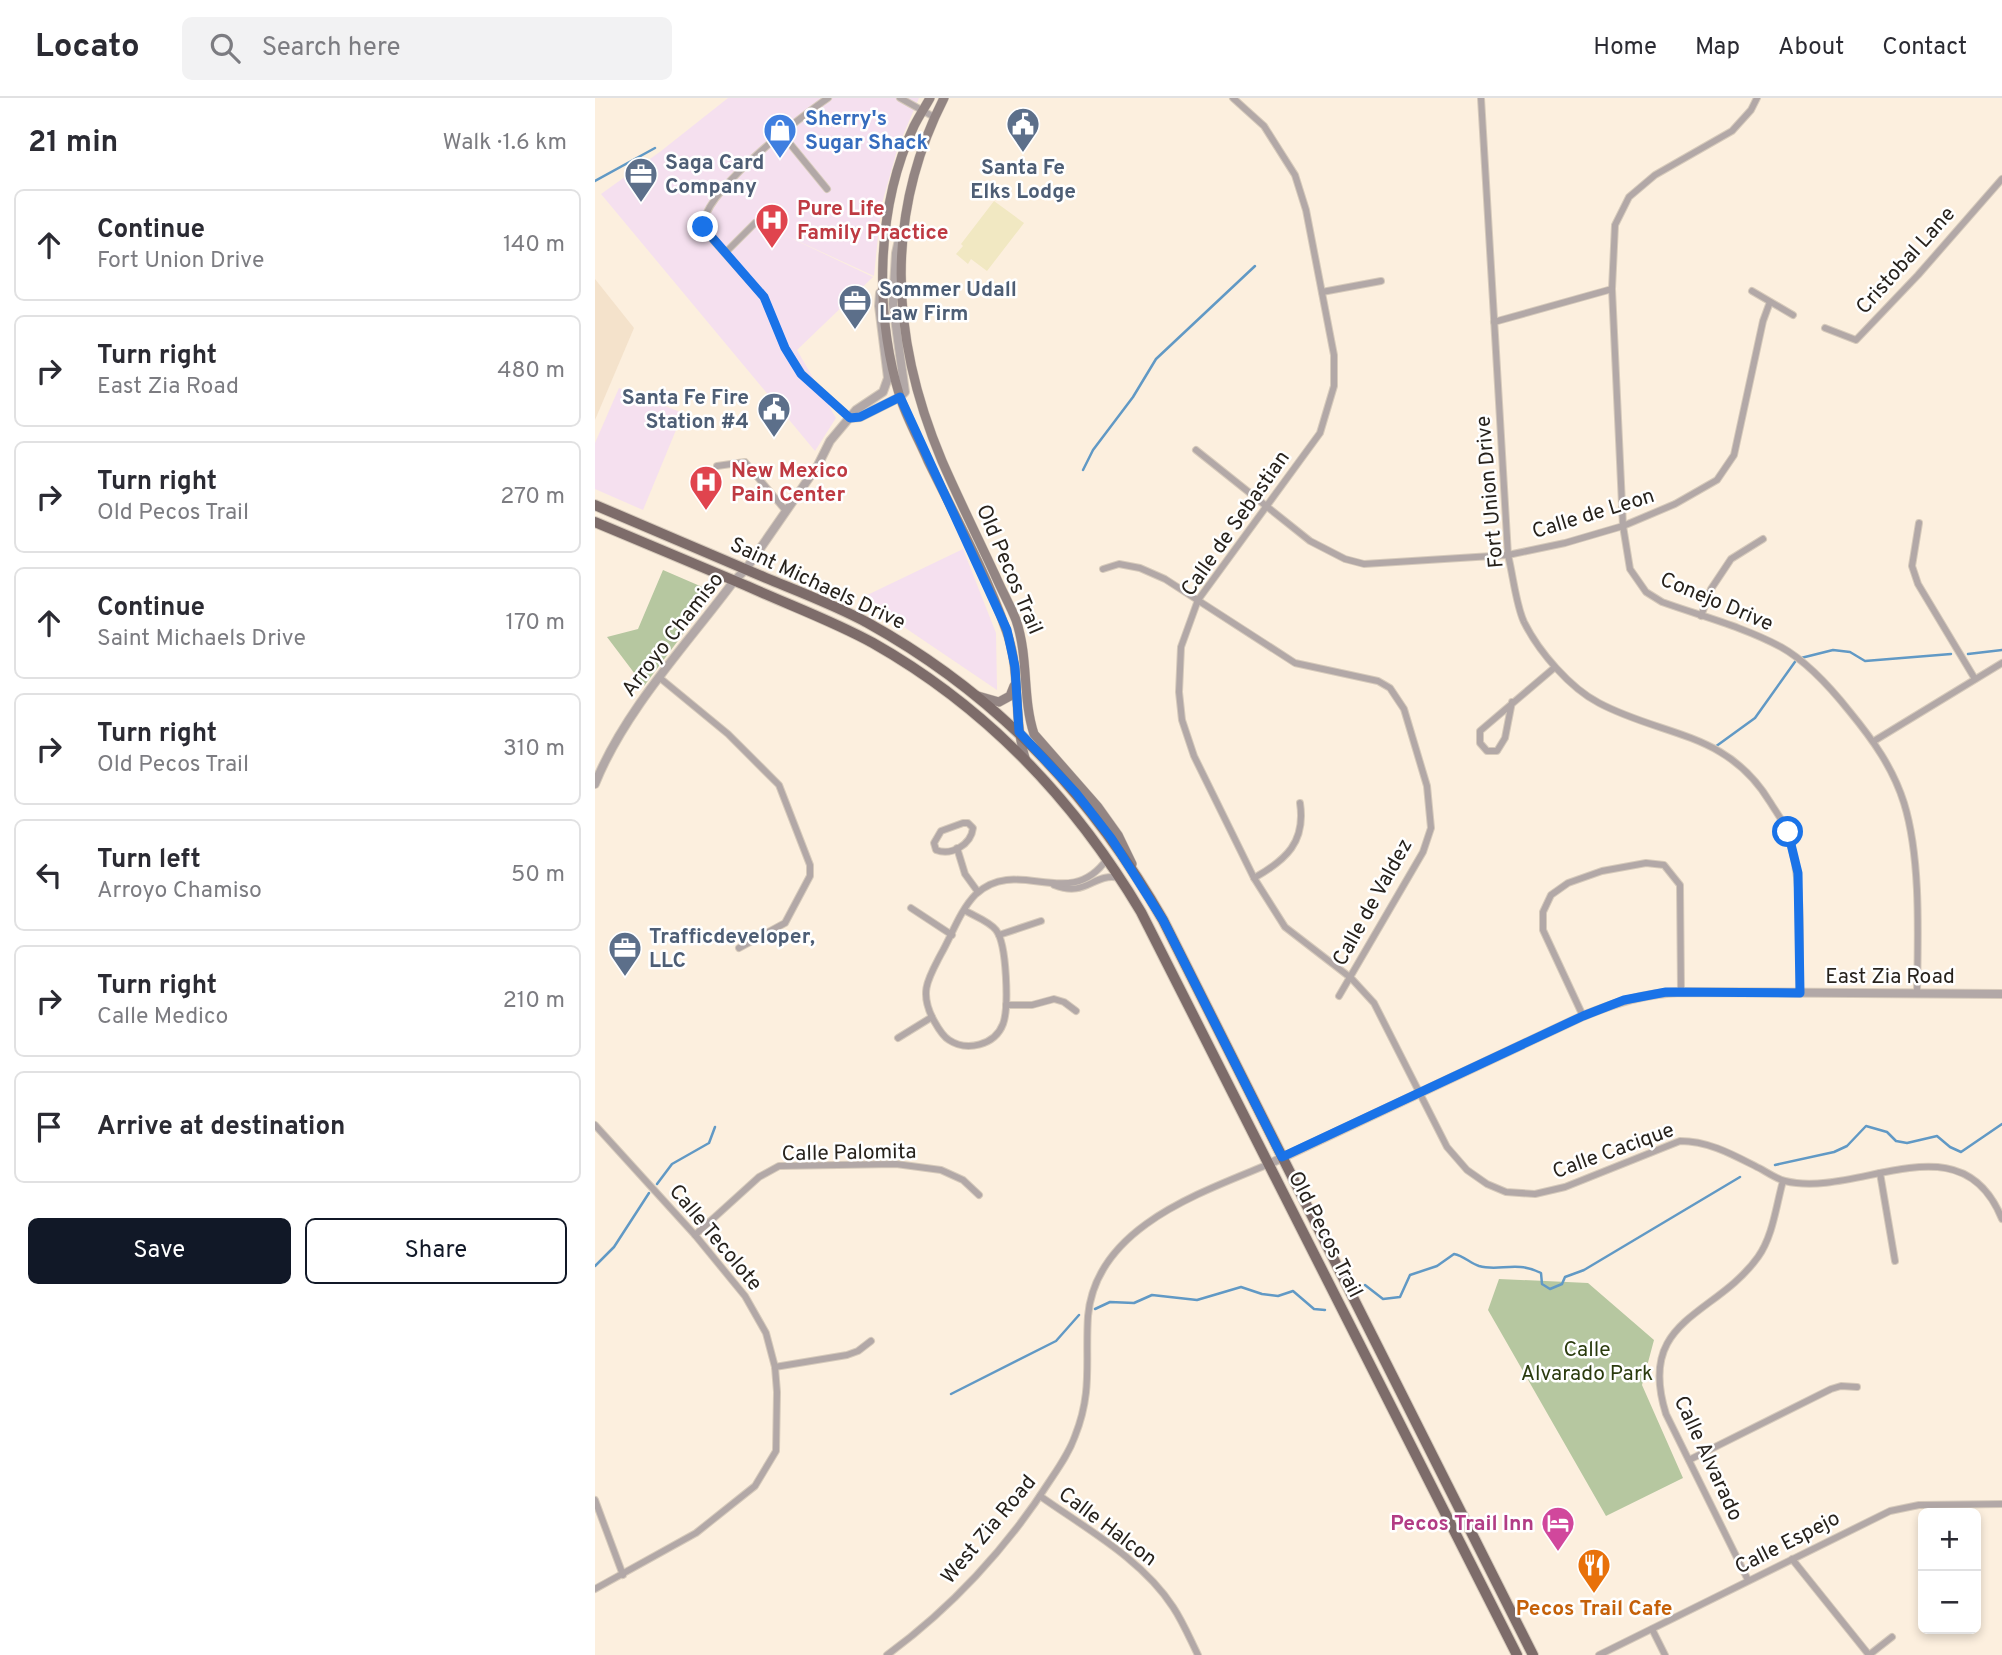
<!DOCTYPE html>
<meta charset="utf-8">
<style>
body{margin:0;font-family:Overpass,sans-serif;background:#f2f2f3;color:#2b2b33}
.controls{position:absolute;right:21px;bottom:21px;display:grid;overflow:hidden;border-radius:10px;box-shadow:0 4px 10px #0003}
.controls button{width:63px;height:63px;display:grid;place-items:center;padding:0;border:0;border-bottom:2px solid #e1e1e2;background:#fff;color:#2b2b33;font:35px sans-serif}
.stop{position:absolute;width:21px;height:21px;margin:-16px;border:5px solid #1a73e8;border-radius:50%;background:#fff}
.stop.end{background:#1a73e8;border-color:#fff;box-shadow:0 2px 7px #0008}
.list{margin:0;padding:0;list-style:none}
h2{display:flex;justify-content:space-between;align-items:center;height:91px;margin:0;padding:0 28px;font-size:30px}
h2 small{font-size:23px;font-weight:400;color:#7c7c81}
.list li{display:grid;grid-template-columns:46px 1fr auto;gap:21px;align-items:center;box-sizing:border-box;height:112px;margin:0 14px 14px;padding:0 14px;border:2px solid #e1e1e2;border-radius:10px}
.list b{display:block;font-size:26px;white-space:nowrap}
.list p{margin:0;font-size:23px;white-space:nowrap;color:#7c7c81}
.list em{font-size:23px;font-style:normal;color:#7c7c81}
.actions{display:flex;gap:14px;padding:21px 28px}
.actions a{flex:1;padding:16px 0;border:2px solid #111827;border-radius:10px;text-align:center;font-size:24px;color:#111827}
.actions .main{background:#111827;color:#fff}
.icon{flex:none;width:38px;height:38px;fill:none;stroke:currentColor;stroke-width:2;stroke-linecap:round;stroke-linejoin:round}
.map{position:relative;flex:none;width:1407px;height:1557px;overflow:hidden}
header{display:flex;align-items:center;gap:42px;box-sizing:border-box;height:98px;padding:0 35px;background:#fff;border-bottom:2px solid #e1e1e2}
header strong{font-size:33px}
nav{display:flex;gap:38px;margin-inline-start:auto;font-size:24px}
.search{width:490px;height:63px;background:#f2f2f3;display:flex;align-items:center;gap:18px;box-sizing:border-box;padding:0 24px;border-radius:10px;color:#7c7c81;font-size:26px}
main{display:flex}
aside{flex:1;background:#fff}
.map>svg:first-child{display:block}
.commercial{fill:#f5e0ef}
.built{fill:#f4e2cb}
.green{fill:#b6c7a0}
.sand{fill:#f1e8c2}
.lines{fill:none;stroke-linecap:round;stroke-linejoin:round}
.stream{stroke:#6199c5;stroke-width:2.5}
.minor-casing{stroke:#d6cabb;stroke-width:8}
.tertiary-casing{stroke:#d6cabb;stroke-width:10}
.secondary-casing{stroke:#d6cabb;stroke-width:10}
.primary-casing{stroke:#d6cabb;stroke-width:12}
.minor{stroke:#b2a8a7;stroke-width:6}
.tertiary{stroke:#b2a8a7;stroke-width:8}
.secondary{stroke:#938583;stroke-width:9}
.primary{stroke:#7d6c6a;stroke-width:10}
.route{stroke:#1a73e8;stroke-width:9}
.labels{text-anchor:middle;stroke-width:5;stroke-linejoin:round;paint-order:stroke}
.shop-label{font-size:21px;font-weight:bold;fill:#366cbe;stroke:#fff;text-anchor:start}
.service-label{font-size:21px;font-weight:bold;fill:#4e5e75;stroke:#fff;text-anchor:start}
.health-label{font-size:21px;font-weight:bold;fill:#be3a42;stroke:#fff;text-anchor:start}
.street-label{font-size:21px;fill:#27221c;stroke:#fff}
.park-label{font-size:21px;fill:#2b3b0e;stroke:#fff}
.hotel-label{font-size:21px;font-weight:bold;fill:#b23c85;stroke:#fff;text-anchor:end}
.food-label{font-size:21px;font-weight:bold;fill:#c56008;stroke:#fff}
</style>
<header>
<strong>Locato</strong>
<div class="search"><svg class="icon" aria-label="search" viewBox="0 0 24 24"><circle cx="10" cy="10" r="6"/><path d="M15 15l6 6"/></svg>Search here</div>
<nav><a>Home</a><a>Map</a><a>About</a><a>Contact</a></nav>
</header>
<main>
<aside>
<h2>21 min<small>Walk · 1.6 km</small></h2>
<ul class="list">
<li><svg class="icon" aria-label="ahead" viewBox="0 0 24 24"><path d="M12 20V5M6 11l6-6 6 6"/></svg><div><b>Continue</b><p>Fort Union Drive</p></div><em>140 m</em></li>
<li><svg class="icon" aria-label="right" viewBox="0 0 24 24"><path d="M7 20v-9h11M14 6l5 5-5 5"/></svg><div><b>Turn right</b><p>East Zia Road</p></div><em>480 m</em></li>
<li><svg class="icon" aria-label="right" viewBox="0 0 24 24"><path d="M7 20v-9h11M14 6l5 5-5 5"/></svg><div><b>Turn right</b><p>Old Pecos Trail</p></div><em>270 m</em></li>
<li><svg class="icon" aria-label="ahead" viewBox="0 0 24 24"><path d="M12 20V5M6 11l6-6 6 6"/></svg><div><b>Continue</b><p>Saint Michaels Drive</p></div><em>170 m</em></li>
<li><svg class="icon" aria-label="right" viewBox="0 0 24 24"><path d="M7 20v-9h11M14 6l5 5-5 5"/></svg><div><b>Turn right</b><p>Old Pecos Trail</p></div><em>310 m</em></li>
<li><svg class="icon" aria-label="left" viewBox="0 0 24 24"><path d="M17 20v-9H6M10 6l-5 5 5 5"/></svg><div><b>Turn left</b><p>Arroyo Chamiso</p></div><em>50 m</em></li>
<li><svg class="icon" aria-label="right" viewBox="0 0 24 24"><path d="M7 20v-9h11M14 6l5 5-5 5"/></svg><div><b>Turn right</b><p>Calle Medico</p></div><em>210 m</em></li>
<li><svg class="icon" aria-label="arrive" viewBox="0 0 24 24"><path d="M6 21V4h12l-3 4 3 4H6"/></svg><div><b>Arrive at destination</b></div></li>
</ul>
<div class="actions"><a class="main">Save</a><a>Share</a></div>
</aside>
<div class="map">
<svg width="1407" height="1557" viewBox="0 0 1407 1557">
<rect width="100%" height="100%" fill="#fcefde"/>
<g class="commercial">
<polygon points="133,0 324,0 303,49 286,109 279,178 181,133 278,179 202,252 241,320 220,353 6,96 66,53"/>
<polygon points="24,290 88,315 48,412 0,391 0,345"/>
<polygon points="368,451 401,535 402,592 266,500"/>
</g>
<polygon class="built" points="0,181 39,230 0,322"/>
<g class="green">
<polygon points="68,472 112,491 115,500 49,588 12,539 43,531"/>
<polygon points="904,1181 993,1185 1059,1242 1047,1287 1088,1380 1011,1418 893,1212"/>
</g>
<polygon class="sand" points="399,103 429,125 392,173 376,161 373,166 361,156 368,148 366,146"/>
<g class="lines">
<g class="stream">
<polyline points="0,83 60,50"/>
<polyline points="488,372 498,352 538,299 561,261 660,168"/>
<polyline points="1373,556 1407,552"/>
<polyline points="1120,649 1160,620 1202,561 1238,552 1255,554 1270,563 1356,556"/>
<polyline points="1180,1067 1239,1054 1252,1048 1271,1028 1292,1034 1301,1043 1312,1045 1342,1038 1355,1049 1366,1054 1407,1026"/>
<polyline points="62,1086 77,1066 114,1045 120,1029"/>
<polyline points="0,1168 19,1149 54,1095"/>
<path d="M770,1187L788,1201L805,1199L815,1177L842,1168L859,1156C869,1158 875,1165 884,1168C905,1174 920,1162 946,1175L947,1186L955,1191L967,1186L970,1179L989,1172L1145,1079"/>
<polyline points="500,1211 515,1204 539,1205 557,1197 602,1202 646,1189 667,1196 683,1198 698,1193 719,1211 730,1212"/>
<polyline points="356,1296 461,1243 484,1217"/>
</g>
<defs>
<g id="minor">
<path d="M233,0C207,18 99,100 109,132L169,199L190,250L207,276L255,320"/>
<polyline points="305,0 339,19"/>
<path d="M638,0L669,28L700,77L711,112L739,257V288L725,335L603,502L586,549L584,594L587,622L599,658L659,780L690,829L756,880L779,905L852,1049L872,1072L892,1086L911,1094L940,1096L970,1089L1085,1043C1115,1043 1140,1058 1166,1071C1173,1075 1182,1081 1190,1083C1263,1101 1366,1019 1407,1121"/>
<path d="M886,0L913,457C918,477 921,507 929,524C944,554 975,590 1004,605C1068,639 1132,633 1175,704C1181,714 1190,725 1193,736C1209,787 1204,843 1205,895"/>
<path d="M1162,0L1156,12L1137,33L1060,77L1034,99L1020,127L1017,191L1028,428L1035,471L1051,494L1067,504C1106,518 1149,529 1186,549C1213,564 1236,590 1255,614C1278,642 1298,670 1309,705C1326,760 1323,837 1322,895"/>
<polyline points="187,36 232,91"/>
<polyline points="130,155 160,125"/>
<polyline points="1157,193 1198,217"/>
<polyline points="727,194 786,183"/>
<polyline points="899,224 1017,191"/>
<polyline points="1230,230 1261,242 1323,177 1407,81"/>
<polyline points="601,352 715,443 750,461 769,466 913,457 970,445 1028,428 1080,406 1122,382 1139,357 1168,223 1175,204"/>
<polyline points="122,368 150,364 191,413"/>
<polyline points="1324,425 1317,468 1323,486 1380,581"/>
<polyline points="508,471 524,466 545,470 570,481 700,565 783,583 795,590 809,611 832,688 836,730 828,754 744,898"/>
<polyline points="1106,518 1116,491 1136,461 1168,441"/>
<polyline points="65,580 133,636 184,687 215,767 215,778 190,825 144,850"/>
<polyline points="917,604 910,640 902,653 892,653 885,645 885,633 959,570"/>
<polyline points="1279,643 1407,565"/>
<path d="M368,725H373L378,730C376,747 356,758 341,752L339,745L346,733Z"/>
<polyline points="362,750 370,776 383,794"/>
<path d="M659,780C691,762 711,744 705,705"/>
<path d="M459,787C493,800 497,774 525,780"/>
<polyline points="316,810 357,837"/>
<path d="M369,812C379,818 394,823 401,832C412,846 414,910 408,926C400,947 372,954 354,942C347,938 342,928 338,921C324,894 333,881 346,856C357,837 365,812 381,796C423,757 474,815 512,761"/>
<polyline points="404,837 446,823"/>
<polyline points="411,907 437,907 459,901 469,904 481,913"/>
<polyline points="988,918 948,832 948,814 956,797 973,785 1007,773 1051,765 1069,767 1085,787 1086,894"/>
<polyline points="303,940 337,919"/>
<polyline points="0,1027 100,1137 150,1198 171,1235 180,1269 182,1294 181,1353 160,1388 101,1435 0,1491"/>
<polyline points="1285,1075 1300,1163"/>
<polyline points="100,1137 164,1079 184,1068 301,1066 346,1072 368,1082 384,1097"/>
<polyline points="180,1269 252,1257 263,1253 276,1243"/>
<polyline points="1094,1362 1236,1291 1246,1288 1262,1289"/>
<path d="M445,1398C490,1430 547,1461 578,1509C588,1524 595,1541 603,1557"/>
<polyline points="0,1402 28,1477"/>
<polyline points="1197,1461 1274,1557"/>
<path d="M1153,1482L1071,1316C1041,1220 1120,1219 1163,1159C1178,1138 1181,1108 1188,1083"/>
<polyline points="1057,1531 1070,1557"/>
<path d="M292,1557C355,1511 412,1450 454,1384C464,1369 474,1355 480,1338C498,1293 490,1263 493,1218C501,1129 605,1095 674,1066"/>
<polyline points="1004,1557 1295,1413 1324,1407 1407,1406"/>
<polyline points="1274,1557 1297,1539"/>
</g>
<g id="tertiary">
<polyline points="255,320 265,319 305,299 310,294 298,206 301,155 305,137"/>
<path d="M0,686C29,613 92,546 139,483L151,471L223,367L235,343L261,312L288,294L293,280L284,208L285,195"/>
<path d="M674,1066L988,918C1020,905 1050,895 1086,894L1407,896"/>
</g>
<g id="secondary">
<path d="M335,0C330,9 324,18 319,28C281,109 279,214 305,299C312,321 324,342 333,363C360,418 391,474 411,532C427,574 417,621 431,663"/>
<path d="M349,0C288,120 296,242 347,363C364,402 383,440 401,479C407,493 415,507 421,522C434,560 427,600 439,636L503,709L523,737L537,766"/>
<polyline points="383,598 404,604 415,598 419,588"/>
</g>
<g id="primary">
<path d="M0,407C57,431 114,456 171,480C205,494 240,507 273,525C401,596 495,695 568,822L938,1557"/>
<path d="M0,424C51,445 101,467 152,488C194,507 238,523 278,545C391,609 480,703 546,814L922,1557"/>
</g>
</defs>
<use href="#minor" class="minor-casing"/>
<use href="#tertiary" class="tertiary-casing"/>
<use href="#secondary" class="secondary-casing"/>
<use href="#primary" class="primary-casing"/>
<use href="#minor" class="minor"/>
<use href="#tertiary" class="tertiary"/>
<use href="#secondary" class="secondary"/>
<use href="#primary" class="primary"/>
</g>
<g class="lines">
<polyline class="route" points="108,129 169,199 190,250 206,276 255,320 265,319 305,299 412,532 420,569 424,634 481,695 516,740 568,822 687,1059 988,918 1029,902 1071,894 1205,895 1203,775 1193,734"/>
</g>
<defs>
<symbol id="civic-pin" viewBox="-11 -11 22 30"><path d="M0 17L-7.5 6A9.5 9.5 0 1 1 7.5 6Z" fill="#5c6f8a" stroke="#fff"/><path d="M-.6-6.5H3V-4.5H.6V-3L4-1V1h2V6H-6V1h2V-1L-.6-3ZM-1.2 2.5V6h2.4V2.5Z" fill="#fff"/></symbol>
<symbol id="shop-pin" viewBox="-11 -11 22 30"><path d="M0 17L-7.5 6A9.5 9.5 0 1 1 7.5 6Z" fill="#3f7fe0" stroke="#fff"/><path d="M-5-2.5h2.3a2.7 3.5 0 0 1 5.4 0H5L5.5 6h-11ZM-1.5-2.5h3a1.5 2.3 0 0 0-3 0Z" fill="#fff"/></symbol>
<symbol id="office-pin" viewBox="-11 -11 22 30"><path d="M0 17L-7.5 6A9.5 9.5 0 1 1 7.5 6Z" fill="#5c6f8a" stroke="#fff"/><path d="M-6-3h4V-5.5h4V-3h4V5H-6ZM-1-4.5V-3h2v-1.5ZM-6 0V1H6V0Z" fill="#fff"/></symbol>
<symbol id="hospital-pin" viewBox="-11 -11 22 30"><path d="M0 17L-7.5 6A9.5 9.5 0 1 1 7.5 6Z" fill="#e0444e" stroke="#fff"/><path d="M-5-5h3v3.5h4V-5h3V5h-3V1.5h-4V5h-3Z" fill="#fff"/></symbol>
<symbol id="hotel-pin" viewBox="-11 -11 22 30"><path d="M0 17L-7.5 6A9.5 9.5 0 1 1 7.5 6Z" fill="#d1479c" stroke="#fff"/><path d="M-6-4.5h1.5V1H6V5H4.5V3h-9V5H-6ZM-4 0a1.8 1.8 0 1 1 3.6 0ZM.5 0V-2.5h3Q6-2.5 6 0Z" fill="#fff"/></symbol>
<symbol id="restaurant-pin" viewBox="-11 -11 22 30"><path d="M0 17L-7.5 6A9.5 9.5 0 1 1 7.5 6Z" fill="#e8710a" stroke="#fff"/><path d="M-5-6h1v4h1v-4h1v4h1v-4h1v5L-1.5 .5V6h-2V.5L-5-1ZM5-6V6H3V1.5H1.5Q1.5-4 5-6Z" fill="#fff"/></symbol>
</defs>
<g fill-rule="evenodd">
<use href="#civic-pin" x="409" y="7" width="38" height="52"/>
<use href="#shop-pin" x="166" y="13" width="38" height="52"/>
<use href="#office-pin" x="27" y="57" width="38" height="52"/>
<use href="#hospital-pin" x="158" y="103" width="38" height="52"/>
<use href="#office-pin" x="241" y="184" width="38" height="52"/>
<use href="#civic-pin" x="160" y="292" width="38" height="52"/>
<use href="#hospital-pin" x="92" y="365" width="38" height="52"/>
<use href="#office-pin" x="11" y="831" width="38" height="52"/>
<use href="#hotel-pin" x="944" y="1406" width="38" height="52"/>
<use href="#restaurant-pin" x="980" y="1448" width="38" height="52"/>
</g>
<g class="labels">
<g class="shop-label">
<text x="210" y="27">Sherry's<tspan x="210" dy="24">Sugar Shack</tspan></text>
</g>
<g class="service-label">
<text x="70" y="71">Saga Card<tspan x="70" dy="24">Company</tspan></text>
<text x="428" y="76" text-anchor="middle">Santa Fe<tspan x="428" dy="24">Elks Lodge</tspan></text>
<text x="284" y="198">Sommer Udall<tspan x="284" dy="24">Law Firm</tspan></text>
<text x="154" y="306" text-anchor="end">Santa Fe Fire<tspan x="154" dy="24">Station #4</tspan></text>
<text x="54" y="845">Trafficdeveloper,<tspan x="54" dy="24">LLC</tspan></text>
</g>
<g class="health-label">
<text x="202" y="117">Pure Life<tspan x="202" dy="24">Family Practice</tspan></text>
<text x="136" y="379">New Mexico<tspan x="136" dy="24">Pain Center</tspan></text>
</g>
<g class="street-label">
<text transform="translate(1310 162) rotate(-48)" y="7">Cristobal Lane</text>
<text transform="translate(894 394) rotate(-95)" y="7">Fort Union Drive</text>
<text transform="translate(998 415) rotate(-17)" y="7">Calle de Leon</text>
<text transform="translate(640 425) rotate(-55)" y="7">Calle de Sebastian</text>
<text transform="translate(415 471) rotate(67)" y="7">Old Pecos Trail</text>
<text transform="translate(223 485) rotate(25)" y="7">Saint Michaels Drive</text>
<text transform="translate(1122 503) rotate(23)" y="7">Conejo Drive</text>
<text transform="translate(77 536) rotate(-52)" y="7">Arroyo Chamiso</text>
<text transform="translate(777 804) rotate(-61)" y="7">Calle de Valdez</text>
<text x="1295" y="885">East Zia Road</text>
<text transform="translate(1018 1052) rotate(-20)" y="7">Calle Cacique</text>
<text transform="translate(254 1054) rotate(-1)" y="7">Calle Palomita</text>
<text transform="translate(731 1136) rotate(63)" y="7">Old Pecos Trail</text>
<text transform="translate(121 1139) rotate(50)" y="7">Calle Tecolote</text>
<text transform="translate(1114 1360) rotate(65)" y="7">Calle Alvarado</text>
<text transform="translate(513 1428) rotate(37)" y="7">Calle Halcon</text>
<text transform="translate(393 1431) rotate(-50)" y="7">West Zia Road</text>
<text transform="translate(1192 1444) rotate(-27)" y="7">Calle Espejo</text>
</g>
<g class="park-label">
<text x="992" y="1258">Calle<tspan x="992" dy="24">Alvarado Park</tspan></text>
</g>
<g class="hotel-label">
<text x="939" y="1432">Pecos Trail Inn</text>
</g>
<g class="food-label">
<text x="999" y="1517">Pecos Trail Cafe</text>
</g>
</g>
</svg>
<div class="controls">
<button>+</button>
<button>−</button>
</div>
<div class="stop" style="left:1193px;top:734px"></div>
<div class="stop end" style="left:108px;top:129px"></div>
</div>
</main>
